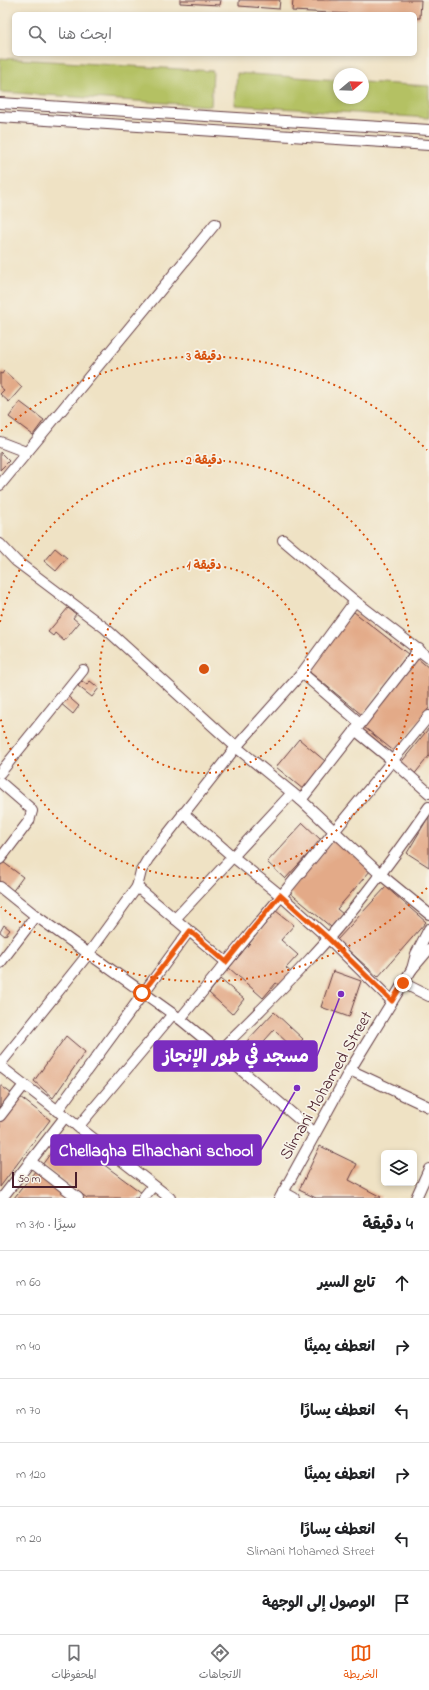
<!DOCTYPE html>
<html lang="ar">
<meta charset="utf-8">
<style>
body{margin:0;font-family:"Indie Flower","Playpen Sans Arabic",sans-serif;background:#f2f2f2;color:#202124;direction:rtl}
.controls{position:absolute;right:12px;bottom:12px;display:grid;overflow:hidden;border-radius:6px;box-shadow:0 2px 6px #0003}
.controls button{width:36px;height:36px;display:grid;place-items:center;padding:0;border:0;border-bottom:1px solid #e0e0e0;background:#fff;color:#202124;font:20px sans-serif}
.compass{position:absolute;left:333px;top:68px;width:36px;height:36px;border-radius:50%;background:#fff;box-shadow:0 2px 6px #0003;rotate:71deg}
.scale{position:absolute;left:12px;bottom:10px;width:65px;box-sizing:border-box;padding-left:4px;border:2px solid #4a1f2b;border-top:0;font-size:11px;line-height:14px;white-space:nowrap;color:#4a1f2b;-webkit-text-stroke:3px #f7f3e8;paint-order:stroke}
.stop{position:absolute;width:12px;height:12px;margin:-9px;border:3px solid #ea580c;border-radius:50%;background:#fff}
.stop.end{background:#ea580c;border-color:#fff;box-shadow:0 1px 4px #0008}
.list{margin:0;padding:0;list-style:none}
h2{display:flex;justify-content:space-between;align-items:center;height:52px;margin:0;padding:0 16px;font-size:17px}
h2 small{font-size:13px;font-weight:400;color:#757577}
.list li{display:grid;grid-template-columns:26px 1fr auto;gap:12px;align-items:center;box-sizing:border-box;height:64px;padding:0 16px;border-top:1px solid #e0e0e0}
.list b{display:block;font-size:15px;white-space:nowrap}
.list p{margin:0;font-size:13px;white-space:nowrap;color:#757577}
.list em{font-size:13px;font-style:normal;color:#757577}
.icon{flex:none;width:22px;height:22px;fill:none;stroke:currentColor;stroke-width:2;stroke-linecap:round;stroke-linejoin:round}
.map{position:relative;flex:none;width:429px;height:1198px;overflow:hidden;direction:ltr}
.search{position:absolute;background:#fff;box-shadow:0 2px 6px #0003;left:12px;right:12px;top:12px;height:44px;display:flex;align-items:center;gap:10px;box-sizing:border-box;padding:0 14px;border-radius:6px;color:#757577;font-size:15px}
.sheet{height:436px;background:#fff}
nav{display:flex;justify-content:space-around;align-items:center;box-sizing:border-box;height:56px;border-top:1px solid #e0e0e0;background:#fff;font-size:11px;color:#757577}
nav a{display:grid;justify-items:center;gap:2px}
nav .on{color:#ea580c}
.map>svg:first-child{display:block}
.grass{fill:#b4c163;stroke:#7f7047}
.building{fill:#e3aa88}
.lines{fill:none;stroke-linecap:round;stroke-linejoin:round}
.minor-casing{stroke:#633c42;stroke-width:12}
.minor{stroke:#fff;stroke-width:10}
.route{stroke:#ea580c;stroke-width:5}
.ring{fill:none;stroke:#d8530f;stroke-width:2;stroke-dasharray:2 4}
.labels{text-anchor:middle;stroke-width:3.5;stroke-linejoin:round;paint-order:stroke}
.street-label{font-size:17px;fill:#4a1f2b;stroke:#f7f3e8}
.centre{fill:#d8530f;stroke:#f7f3e8;stroke-width:2}
.ring-label{font-size:12px;text-anchor:middle;font-weight:bold;fill:#d8530f;stroke:#f7f3e8;stroke-width:3.5;stroke-linejoin:round;paint-order:stroke}
.leader{fill:none;stroke:#7b2cbf;stroke-width:1.5}
.callout-dot{fill:#7b2cbf;stroke:#f7f3e8;stroke-width:1.5}
.callout{fill:#7b2cbf;stroke:#7b2cbf;stroke-width:1.5}
.callout-label{font-size:18px;text-anchor:middle;font-weight:bold;fill:#fff}
</style>
<div class="map">
<svg width="429" height="1198" viewBox="0 0 429 1198">
<rect width="100%" height="100%" fill="#f7f3e8"/>
<filter id="ink" filterUnits="userSpaceOnUse"><feTurbulence type="fractalNoise" baseFrequency=".025" numOctaves="2"/><feDisplacementMap in="SourceGraphic" scale="8" xChannelSelector="R" yChannelSelector="G"/><feConvolveMatrix kernelMatrix="1 2 1 2 8 2 1 2 1" color-interpolation-filters="sRGB"/></filter>
<filter id="wash" filterUnits="userSpaceOnUse"><feTurbulence type="fractalNoise" baseFrequency=".012" numOctaves="4" result="noise"/><feDisplacementMap in="SourceGraphic" scale="16" xChannelSelector="R" yChannelSelector="G"/><feGaussianBlur stdDeviation="0.9" result="paint"/><feColorMatrix in="noise" values="0 0 0 0 0 0 0 0 0 0 0 0 0 0 0 0 0 1.4 0 .05"/><feComposite in="paint" operator="in"/></filter>
<g filter="url(#wash)">
<rect width="100%" height="100%" fill="#efe2c4"/>
<g class="grass">
<polygon points="0,58 213,71 211,106 0,92"/>
<polygon points="237,73 339,80 339,98 363,98 363,82 429,86 429,118 235,105"/>
</g>
<g id="blocks">
<g class="building">
<polygon points="180,0 221,0 220,5 180,3"/>
<polygon points="239,0 280,0 279,9 239,6"/>
<polygon points="293,0 421,0 420,18 415,18 415,14 351,14 292,11"/>
<polygon points="4,371 22,387 9,402 0,394 4,390 0,387 0,373 2,374"/>
<polygon points="20,402 44,420 33,435 9,417"/>
<polygon points="0,452 9,461 0,470"/>
<polygon points="55,548 67,558 56,571 44,561"/>
<polygon points="68,608 76,614 73,618 79,623 64,641 55,633 53,636 48,632"/>
<polygon points="354,612 408,654 362,715 306,669"/>
<polygon points="417,658 429,668 429,708 395,752 364,727"/>
<polygon points="82,681 87,685 90,681 99,688 92,697 78,686"/>
<polygon points="65,694 79,706 73,714 59,702"/>
<polygon points="429,728 429,756 413,776 399,765"/>
<polygon points="299,739 325,761 304,790 276,767"/>
<polygon points="429,816 429,867 407,853"/>
<polygon points="303,823 321,840 285,879 267,862"/>
<polygon points="335,838 371,870 337,909 343,914 331,927 289,892"/>
<polygon points="3,862 23,877 12,892 0,882 0,866"/>
<polygon points="386,887 426,922 378,977 337,940"/>
<polygon points="276,911 294,925 281,940 298,955 286,968 292,973 280,986 276,983 263,998 229,968"/>
<polygon points="4,925 10,930 5,936 0,932"/>
<polygon points="333,971 361,981 349,1017 321,1007"/>
<polygon points="220,979 244,999 232,1014 209,993"/>
<polygon points="274,1012 303,1039 294,1049 274,1030 256,1050 247,1041"/>
<polygon points="66,1036 85,1052 53,1098 34,1081"/>
<polygon points="0,1085 12,1094 0,1110"/>
<polygon points="20,1097 50,1120 0,1187 0,1123"/>
<polygon points="64,1135 142,1193 138,1198 87,1198 42,1165"/>
<polygon points="320,1146 357,1164 349,1180 381,1197 380,1198 316,1198 299,1190"/>
<polygon points="36,1170 68,1195 66,1198 14,1198"/>
</g>
</g>
</g>
<g filter="url(#ink)">
<use href="#blocks" fill-opacity="0" stroke="#633c42" stroke-width="1"/>
<g class="lines">
<defs>
<g id="minor">
<polyline points="0,103 429,130"/>
<polyline points="0,117 429,145"/>
<polyline points="0,442 26,452"/>
<polyline points="0,485 215,224"/>
<polyline points="283,540 355,601"/>
<polyline points="0,544 16,561 105,628 236,747 301,800 419,649"/>
<polyline points="302,673 360,723"/>
<polyline points="355,730 393,761 429,793"/>
<polyline points="0,773 83,670"/>
<polyline points="0,782 30,808 32,811 29,821 0,859"/>
<polyline points="301,800 380,874 429,914"/>
<polyline points="183,813 232,856 280,895 328,938 392,1001"/>
<polyline points="0,887 36,916 180,1019 219,1051 315,1133"/>
<polyline points="175,919 292,793"/>
<polyline points="226,962 137,887 141,871 148,859 236,747 302,673 355,601 429,658"/>
<polyline points="0,963 36,916"/>
<polyline points="412,969 416,954 429,929"/>
<polyline points="403,983 429,996"/>
<polyline points="180,1019 429,716"/>
<path d="M219,1051C250,1021 280,991 309,960C352,914 393,859 429,807"/>
<polyline points="0,1064 89,953 137,887"/>
<polyline points="0,1066 170,1198"/>
<polyline points="350,1070 429,1107"/>
<polyline points="57,1111 189,931"/>
<polyline points="0,1116 24,1085"/>
<polyline points="78,1127 173,1014"/>
<polyline points="30,1161 78,1198"/>
<polyline points="283,1192 294,1198"/>
<polyline points="2,1198 65,1117"/>
<polyline points="143,1198 153,1186"/>
<polyline points="280,1198 350,1070 412,969 429,949"/>
<polyline points="416,1198 429,1169"/>
</g>
</defs>
<use href="#minor" class="minor-casing"/>
<use href="#minor" class="minor"/>
</g>
</g>
<g class="lines" filter="url(#ink)">
<polyline class="route" points="142,993 190,931 226,962 280,895 328,938 392,1001 403,983"/>
</g>
<g class="ring">
<circle cx="204" cy="669" r="104"/>
<path d="M0 622A209 209 0 1 1 0 716"/>
<path d="M427 888A313 313 0 0 1 1 907M1 431A313 313 0 0 1 427 450"/>
</g>
<g class="labels">
<g class="street-label">
<text transform="translate(325 1085) rotate(-60)" y="6">Slimani Mohamed Street</text>
</g>
</g>
<circle cx="204" cy="669" r="6" class="centre"/>
<g class="ring-label">
<text x="204" y="360">3 دقيقة</text>
<text x="204" y="464">2 دقيقة</text>
<text x="204" y="569">1 دقيقة</text>
</g>
<path class="leader" d="M341 994L317 1056M297 1088L261 1150"/>
<g class="callout-dot">
<circle cx="341" cy="994" r="4"/>
<circle cx="297" cy="1088" r="4"/>
</g>
<g class="callout">
<rect x="154" y="1041" width="163" height="30" rx="4"/>
<rect x="51" y="1135" width="210" height="30" rx="4"/>
</g>
<g class="callout-label">
<text x="236" y="1062">مسجد في طور الإنجاز</text>
<text x="156" y="1156">Chellagha Elhachani school</text>
</g>
</svg>
<div class="controls">
<button><svg class="icon" aria-label="layers" viewBox="0 0 24 24"><path d="M12 4l9 5-9 5-9-5zM3 14l9 5 9-5"/></svg></button>
</div>
<svg class="compass" viewBox="-18 -18 36 36"><path d="M0-13l5 13h-10z" fill="#e53935"/><path d="M0 13l5-13h-10z" fill="#757577"/></svg>
<div class="scale">50 m</div>
<div class="stop" style="left:142px;top:993px"></div>
<div class="stop end" style="left:403px;top:983px"></div>
<div class="search"><svg class="icon" aria-label="search" viewBox="0 0 24 24"><circle cx="10" cy="10" r="6"/><path d="M15 15l6 6"/></svg>ابحث هنا</div>
</div>
<section class="sheet">
<h2>4 دقيقة<small>سيرًا · 310 m</small></h2>
<ul class="list">
<li><svg class="icon" aria-label="ahead" viewBox="0 0 24 24"><path d="M12 20V5M6 11l6-6 6 6"/></svg><div><b>تابع السير</b></div><em>60 m</em></li>
<li><svg class="icon" aria-label="right" viewBox="0 0 24 24"><path d="M7 20v-9h11M14 6l5 5-5 5"/></svg><div><b>انعطف يمينًا</b></div><em>40 m</em></li>
<li><svg class="icon" aria-label="left" viewBox="0 0 24 24"><path d="M17 20v-9H6M10 6l-5 5 5 5"/></svg><div><b>انعطف يسارًا</b></div><em>70 m</em></li>
<li><svg class="icon" aria-label="right" viewBox="0 0 24 24"><path d="M7 20v-9h11M14 6l5 5-5 5"/></svg><div><b>انعطف يمينًا</b></div><em>120 m</em></li>
<li><svg class="icon" aria-label="left" viewBox="0 0 24 24"><path d="M17 20v-9H6M10 6l-5 5 5 5"/></svg><div><b>انعطف يسارًا</b><p>Slimani Mohamed Street</p></div><em>20 m</em></li>
<li><svg class="icon" aria-label="arrive" viewBox="0 0 24 24"><path d="M6 21V4h12l-3 4 3 4H6"/></svg><div><b>الوصول إلى الوجهة</b></div></li>
</ul>
</section>
<nav>
<a class="on"><svg class="icon" aria-label="map" viewBox="0 0 24 24"><path d="M3 6l6-2 6 2 6-2v14l-6 2-6-2-6 2zM9 4v14M15 6v14"/></svg>الخريطة</a>
<a><svg class="icon" aria-label="directions" viewBox="0 0 24 24"><path d="M12 3l9 9-9 9-9-9zM9 14v-3h6M13 9l2 2-2 2"/></svg>الاتجاهات</a>
<a><svg class="icon" aria-label="saved" viewBox="0 0 24 24"><path d="M7 4h10v16l-5-4-5 4z"/></svg>المحفوظات</a>
</nav>
